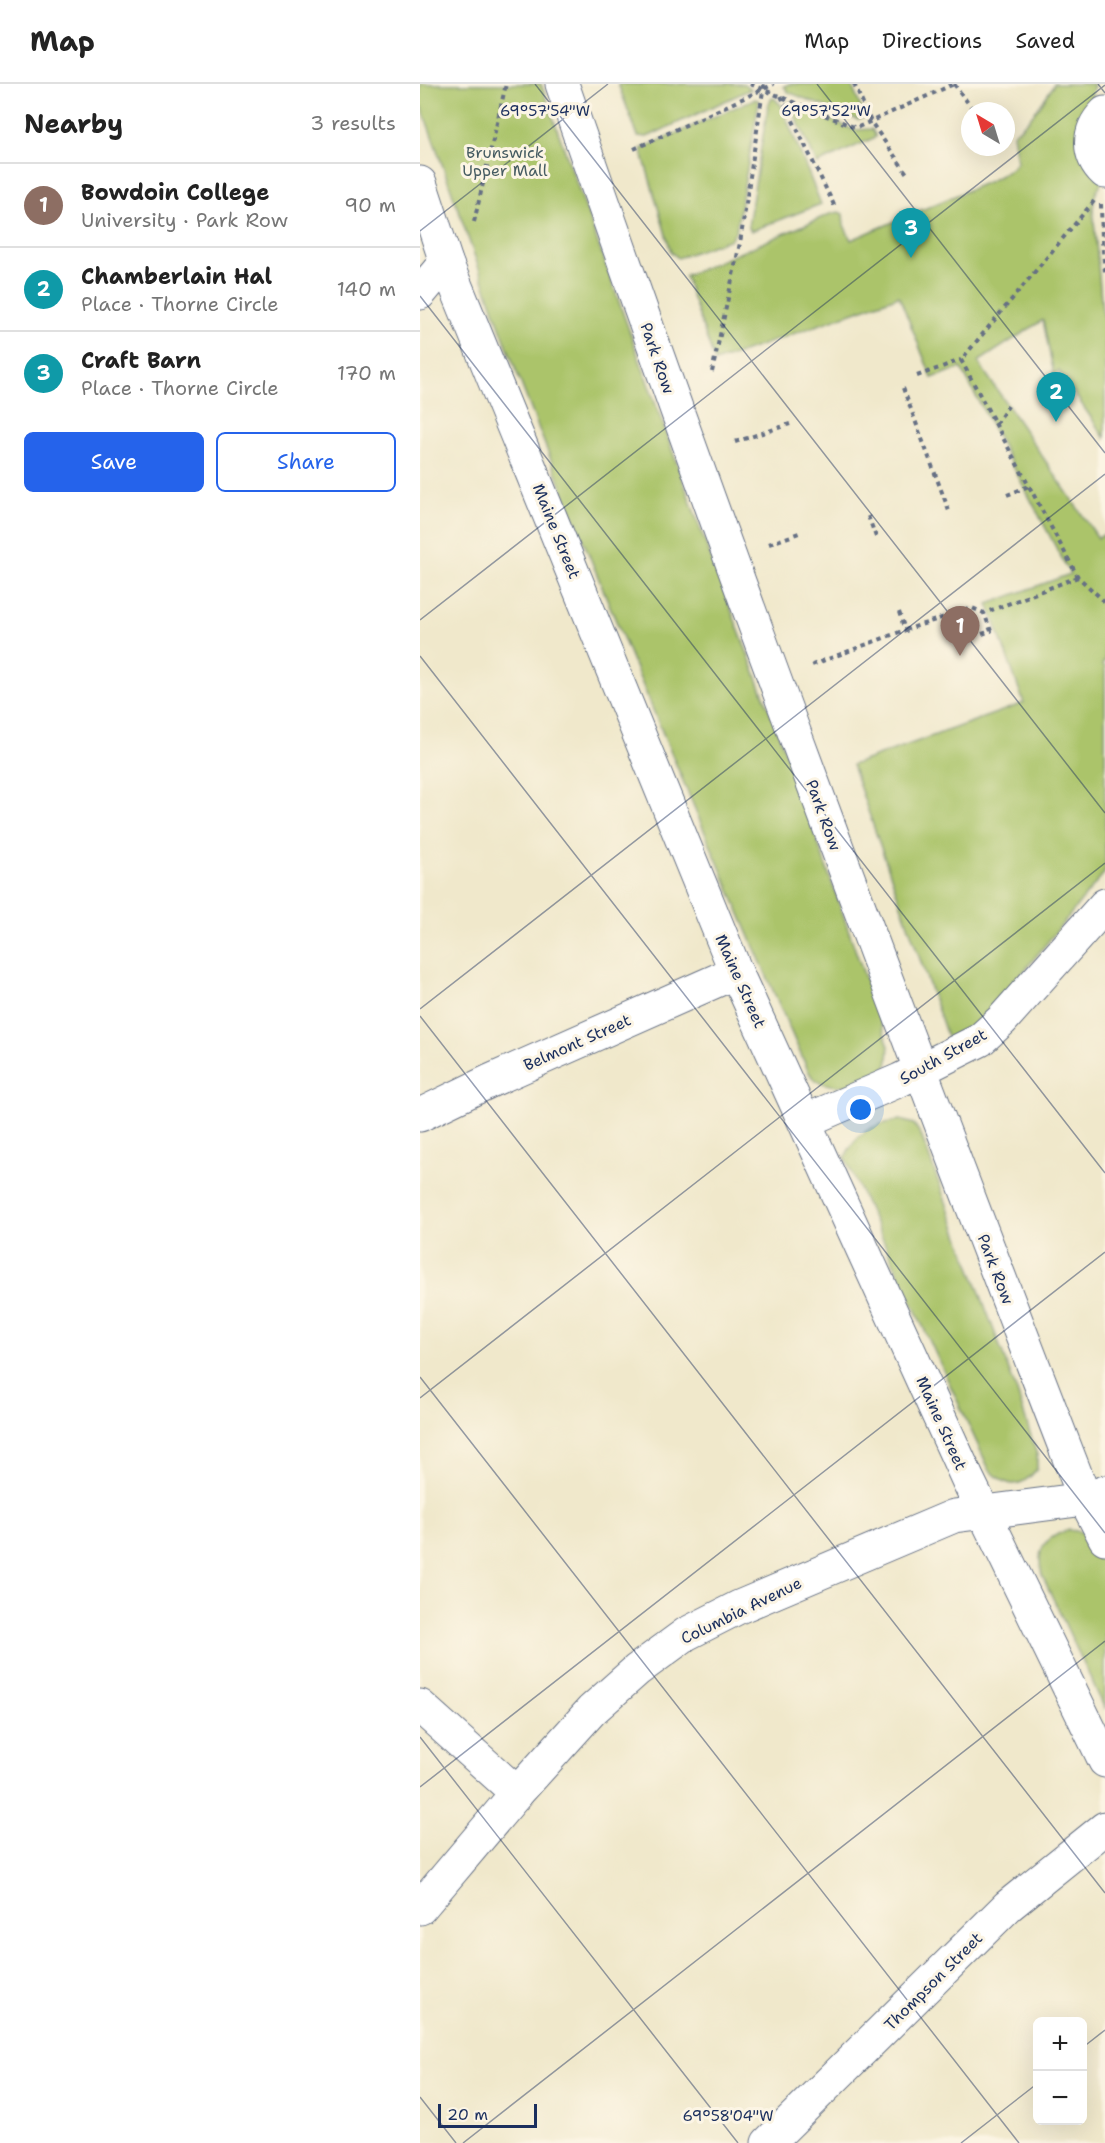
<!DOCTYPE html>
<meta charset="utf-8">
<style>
body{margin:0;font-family:"Shantell Sans",sans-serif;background:#f6f6f6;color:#222}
.controls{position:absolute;right:18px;bottom:18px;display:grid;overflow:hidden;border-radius:9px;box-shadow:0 6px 24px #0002}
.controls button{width:54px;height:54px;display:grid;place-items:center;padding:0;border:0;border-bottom:2px solid #e0e0e0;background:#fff;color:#222;font:30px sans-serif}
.compass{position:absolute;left:541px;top:18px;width:54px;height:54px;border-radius:50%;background:#fff;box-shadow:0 6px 24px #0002;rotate:322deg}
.scale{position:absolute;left:18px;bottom:15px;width:99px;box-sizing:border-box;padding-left:6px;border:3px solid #1b2f5e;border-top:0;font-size:16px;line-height:21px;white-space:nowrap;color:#1b2f5e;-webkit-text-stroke:4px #fcf5e5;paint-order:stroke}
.you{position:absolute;left:441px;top:1026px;width:21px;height:21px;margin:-15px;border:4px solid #fff;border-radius:50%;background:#1a73e8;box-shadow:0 0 0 9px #1a73e833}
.badge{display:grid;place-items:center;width:39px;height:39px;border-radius:50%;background:#2563eb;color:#fff;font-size:20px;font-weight:700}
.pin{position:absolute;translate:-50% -50px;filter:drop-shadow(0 2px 3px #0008)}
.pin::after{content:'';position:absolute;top:32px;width:21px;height:18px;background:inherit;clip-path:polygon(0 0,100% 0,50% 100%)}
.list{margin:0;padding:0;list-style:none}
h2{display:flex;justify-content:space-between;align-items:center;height:78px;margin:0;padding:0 24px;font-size:26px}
h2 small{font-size:20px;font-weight:400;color:#767676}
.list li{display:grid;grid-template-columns:39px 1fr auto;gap:18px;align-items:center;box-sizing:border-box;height:84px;padding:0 24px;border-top:2px solid #e0e0e0}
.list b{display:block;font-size:22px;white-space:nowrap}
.list p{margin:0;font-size:20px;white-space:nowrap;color:#767676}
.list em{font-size:20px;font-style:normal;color:#767676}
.actions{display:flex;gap:12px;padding:18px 24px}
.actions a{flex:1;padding:14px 0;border:2px solid #2563eb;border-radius:9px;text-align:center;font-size:21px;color:#2563eb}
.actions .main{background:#2563eb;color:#fff}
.map{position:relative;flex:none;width:685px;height:2059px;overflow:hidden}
header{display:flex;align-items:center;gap:36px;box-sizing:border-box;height:84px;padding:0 30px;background:#fff;border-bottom:2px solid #e0e0e0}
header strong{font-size:28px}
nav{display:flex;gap:33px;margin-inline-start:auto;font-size:21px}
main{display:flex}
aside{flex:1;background:#fff}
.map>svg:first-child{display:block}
.green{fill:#abc46a;stroke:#637a64;stroke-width:1.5}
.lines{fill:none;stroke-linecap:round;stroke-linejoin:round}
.minor-casing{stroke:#667084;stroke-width:35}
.path{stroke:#667084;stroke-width:4;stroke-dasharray:4.5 4.5;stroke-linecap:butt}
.minor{stroke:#fff;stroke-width:33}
.ticks{fill:none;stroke:#1b2f5e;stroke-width:1.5;stroke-opacity:0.45}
.labels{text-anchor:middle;stroke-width:6;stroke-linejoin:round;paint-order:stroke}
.park-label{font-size:16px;fill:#465c62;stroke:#fcf5e5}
.street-label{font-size:16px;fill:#1b2f5e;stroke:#fcf5e5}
.ticks-label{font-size:15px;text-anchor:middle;fill:#1b2f5e;stroke:#fcf5e5;stroke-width:6;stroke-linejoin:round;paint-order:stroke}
</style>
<header>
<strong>Map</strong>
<nav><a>Map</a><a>Directions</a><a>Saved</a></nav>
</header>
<main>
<aside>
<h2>Nearby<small>3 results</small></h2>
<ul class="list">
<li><span class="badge" style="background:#8d6e63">1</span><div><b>Bowdoin College</b><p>University · Park Row</p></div><em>90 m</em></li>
<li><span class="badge" style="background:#0f9aa8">2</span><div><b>Chamberlain Hal</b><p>Place · Thorne Circle</p></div><em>140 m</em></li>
<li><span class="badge" style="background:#0f9aa8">3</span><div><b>Craft Barn</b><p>Place · Thorne Circle</p></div><em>170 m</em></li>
</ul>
<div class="actions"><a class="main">Save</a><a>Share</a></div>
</aside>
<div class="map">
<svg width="685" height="2059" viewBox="0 0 685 2059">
<rect width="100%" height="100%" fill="#fcf5e5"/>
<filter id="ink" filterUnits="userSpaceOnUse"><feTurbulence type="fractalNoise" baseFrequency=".0167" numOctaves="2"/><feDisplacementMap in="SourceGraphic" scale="12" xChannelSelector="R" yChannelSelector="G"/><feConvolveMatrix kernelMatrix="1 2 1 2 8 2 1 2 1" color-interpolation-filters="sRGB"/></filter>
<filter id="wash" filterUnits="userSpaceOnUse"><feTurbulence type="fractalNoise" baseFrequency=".008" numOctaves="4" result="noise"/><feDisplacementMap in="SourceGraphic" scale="24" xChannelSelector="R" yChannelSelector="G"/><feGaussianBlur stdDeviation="1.35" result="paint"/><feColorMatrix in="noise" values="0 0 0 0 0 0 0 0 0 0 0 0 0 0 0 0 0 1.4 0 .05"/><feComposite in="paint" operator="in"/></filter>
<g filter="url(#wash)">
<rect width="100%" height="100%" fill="#f0e8cb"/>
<g class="green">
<path d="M0,0H121L285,458L373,688L469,962C468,967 469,976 467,981C457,1003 411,1008 393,994C388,989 385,978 382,973C287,755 193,536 107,315C69,217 36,117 0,19Z"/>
<polygon points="198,0 324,0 331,5 227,53 218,52"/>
<polygon points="369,0 431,0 445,33 438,36 368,8 364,2"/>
<path d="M634,0H674L662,59L682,97L675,111L673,125L682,226L685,235V354L639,287L634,291L623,236L558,278L678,454L685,450V577L682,580L685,583V788L586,909L553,942L528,955L432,681L604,619L568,520L650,490L541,284L512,294L479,212L295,278L265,192L410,130L419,128L423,130L424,141L431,156L572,96L591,85L597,78L593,50C611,36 623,19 634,0Z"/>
<polygon points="354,14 361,21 401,120 331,147 328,142 348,22 351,15"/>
<polygon points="334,15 338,16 339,18 316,147 311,155 258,174 251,168 221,65"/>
<polygon points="369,18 434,46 452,45 456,53 397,80"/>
<path d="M480,1036L494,1040L501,1051L597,1308L617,1371V1385C600,1406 587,1404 569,1385L425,1074C435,1048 454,1040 480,1036Z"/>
<path d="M647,1446C672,1447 677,1457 685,1479V1625L622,1491C616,1465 622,1456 647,1446Z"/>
</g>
</g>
<g filter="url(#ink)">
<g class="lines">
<defs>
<g id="minor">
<path d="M142,0C306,475 483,946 665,1415L685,1454"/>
<path d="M685,29C667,47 667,71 685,88"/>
<polyline points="0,99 26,178 316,888 548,1396 685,1677"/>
<polyline points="0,209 26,178"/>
<polyline points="0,1031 70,997 316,888"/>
<polyline points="385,1037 480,996 560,956 582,936 685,821"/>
<polyline points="0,1622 97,1709"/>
<polyline points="0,1824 97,1709 172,1626 217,1586 266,1550 319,1523 534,1432 665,1415 685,1408"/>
<polyline points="348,2059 588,1822 685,1744"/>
</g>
</defs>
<use href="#minor" class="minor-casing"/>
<g class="path">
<polyline points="330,0 436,44 534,0"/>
<polyline points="434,0 451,38 488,91"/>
<polyline points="534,0 554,27"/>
<polyline points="361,12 415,123"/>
<polyline points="214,65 354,0"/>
<polyline points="674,117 541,276 658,493 685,518"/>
<polyline points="681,120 682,156 685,188"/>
<polyline points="54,138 86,0"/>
<polyline points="292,288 320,159 344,0"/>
<polyline points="497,292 541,276"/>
<polyline points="483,304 529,427"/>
<polyline points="576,340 588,322"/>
<polyline points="315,358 370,340"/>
<polyline points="587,411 609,402"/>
<polyline points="448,432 456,453"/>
<polyline points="349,460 379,449"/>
<polyline points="479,528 486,549"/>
<polyline points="562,550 571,547 564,529"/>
<polyline points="392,581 485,546 552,524 564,529 658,493"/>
</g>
<use href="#minor" class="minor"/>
</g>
</g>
<path class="ticks" d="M115,0L685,729M397,0L685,369M678,0L685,9M0,147L188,0M0,212L685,1089M0,536L685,1M0,572L685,1449M0,925L685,390M0,932L685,1809M0,1293L599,2059M0,1314L685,779M0,1653L318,2059M0,1703L685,1168M662,1964L685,1946M0,2013L36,2059M43,2059L685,1557M541,2059L618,1999"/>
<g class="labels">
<g class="park-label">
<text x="85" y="74">Brunswick<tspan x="85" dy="18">Upper Mall</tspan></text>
</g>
<g class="street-label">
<text transform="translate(238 274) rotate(71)" y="6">Park Row</text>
<text transform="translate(137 447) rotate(68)" y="6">Maine Street</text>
<text transform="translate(404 731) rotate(70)" y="6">Park Row</text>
<text transform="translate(321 897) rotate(66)" y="6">Maine Street</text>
<text transform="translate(157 958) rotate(-24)" y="6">Belmont Street</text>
<text transform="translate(523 972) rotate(-29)" y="6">South Street</text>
<text transform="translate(576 1185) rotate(69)" y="6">Park Row</text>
<text transform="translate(522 1339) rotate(66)" y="6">Maine Street</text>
<text transform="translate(321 1526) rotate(-26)" y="6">Columbia Avenue</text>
<text transform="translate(513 1897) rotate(-45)" y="6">Thompson Street</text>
</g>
</g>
<g class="ticks-label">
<text x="125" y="32">69°57'54"W</text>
<text x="406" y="32">69°57'52"W</text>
<text x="308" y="2037">69°58'04"W</text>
</g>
</svg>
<div class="controls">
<button>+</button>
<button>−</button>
</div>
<svg class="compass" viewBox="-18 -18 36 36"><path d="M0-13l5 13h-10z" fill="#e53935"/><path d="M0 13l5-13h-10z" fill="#767676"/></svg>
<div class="scale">20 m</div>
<div class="you"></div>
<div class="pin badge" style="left:540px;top:572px;background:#8d6e63">1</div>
<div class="pin badge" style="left:636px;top:338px;background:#0f9aa8">2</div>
<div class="pin badge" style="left:491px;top:174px;background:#0f9aa8">3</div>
</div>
</main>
